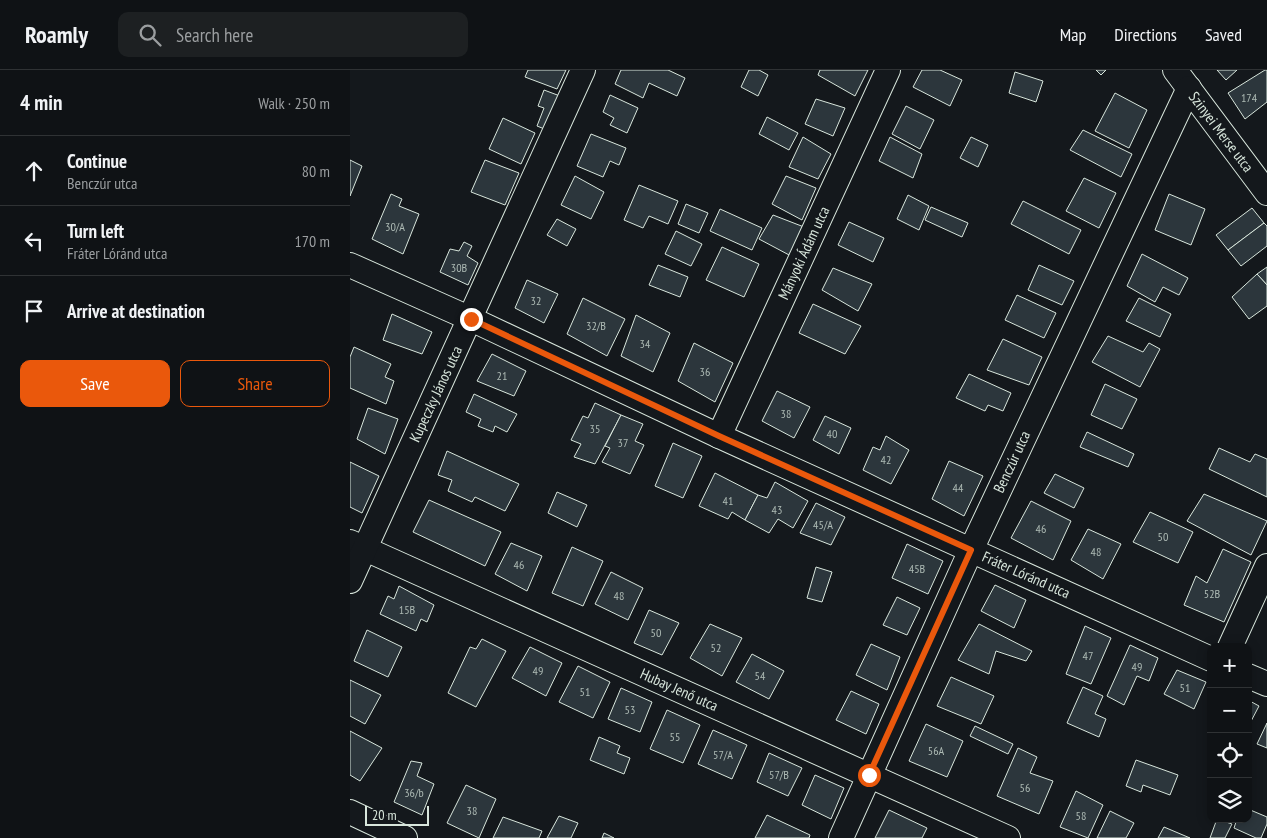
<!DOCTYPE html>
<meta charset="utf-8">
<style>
body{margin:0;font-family:"PT Sans Narrow",sans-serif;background:#1d2022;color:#f1f3f6}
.controls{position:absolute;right:15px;bottom:15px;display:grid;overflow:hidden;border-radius:10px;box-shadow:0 2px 12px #0003}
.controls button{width:45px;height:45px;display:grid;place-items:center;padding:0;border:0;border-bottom:1px solid #2f3234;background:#0f1215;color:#f1f3f6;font:25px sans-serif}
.scale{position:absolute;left:15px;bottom:12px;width:64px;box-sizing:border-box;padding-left:5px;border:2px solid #d8e6dc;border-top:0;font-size:14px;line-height:18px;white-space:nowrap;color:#d8e6dc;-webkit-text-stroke:4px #14181c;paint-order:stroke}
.stop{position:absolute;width:15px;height:15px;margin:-11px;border:4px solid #ea580c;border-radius:50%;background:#fff}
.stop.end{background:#ea580c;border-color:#fff;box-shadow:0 1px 5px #0008}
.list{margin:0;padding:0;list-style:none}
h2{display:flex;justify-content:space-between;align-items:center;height:65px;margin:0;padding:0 20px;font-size:21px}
h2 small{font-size:16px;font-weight:400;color:#9b9ea0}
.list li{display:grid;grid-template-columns:32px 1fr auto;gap:15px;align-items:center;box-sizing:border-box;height:70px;padding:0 20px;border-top:1px solid #2f3234}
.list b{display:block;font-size:19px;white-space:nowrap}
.list p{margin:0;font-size:16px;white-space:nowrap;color:#9b9ea0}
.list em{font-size:16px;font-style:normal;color:#9b9ea0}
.actions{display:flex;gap:10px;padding:15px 20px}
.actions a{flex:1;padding:11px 0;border:1px solid #ea580c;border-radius:10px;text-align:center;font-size:18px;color:#ea580c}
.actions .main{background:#ea580c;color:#fff}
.icon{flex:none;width:28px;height:28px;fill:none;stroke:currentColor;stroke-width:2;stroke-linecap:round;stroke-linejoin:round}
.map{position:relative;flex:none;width:917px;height:768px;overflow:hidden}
header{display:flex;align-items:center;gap:30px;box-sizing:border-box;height:70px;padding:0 25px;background:#0f1215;border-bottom:1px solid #2f3234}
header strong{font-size:24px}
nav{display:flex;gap:28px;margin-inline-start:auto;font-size:18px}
.search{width:350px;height:45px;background:#1d2022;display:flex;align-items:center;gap:12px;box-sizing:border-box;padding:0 18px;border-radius:10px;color:#9b9ea0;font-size:19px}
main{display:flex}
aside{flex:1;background:#0f1215}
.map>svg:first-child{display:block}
.building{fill:#2c363c;stroke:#d8e6dc}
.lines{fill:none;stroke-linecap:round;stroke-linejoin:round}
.minor-casing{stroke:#d8e6dc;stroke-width:26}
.minor{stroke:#14181c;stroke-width:24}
.route{stroke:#ea580c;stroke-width:6}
.labels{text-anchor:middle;stroke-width:4;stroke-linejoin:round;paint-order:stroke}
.number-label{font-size:12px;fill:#adbab4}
.street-label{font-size:15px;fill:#d8e6dc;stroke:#14181c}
</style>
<header>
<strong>Roamly</strong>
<div class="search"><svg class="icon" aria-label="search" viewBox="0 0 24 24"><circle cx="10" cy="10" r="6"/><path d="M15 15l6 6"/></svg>Search here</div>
<nav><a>Map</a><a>Directions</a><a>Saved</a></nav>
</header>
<main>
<aside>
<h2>4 min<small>Walk · 250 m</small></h2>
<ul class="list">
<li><svg class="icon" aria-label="ahead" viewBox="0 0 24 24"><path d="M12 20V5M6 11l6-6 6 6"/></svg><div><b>Continue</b><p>Benczúr utca</p></div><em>80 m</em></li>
<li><svg class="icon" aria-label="left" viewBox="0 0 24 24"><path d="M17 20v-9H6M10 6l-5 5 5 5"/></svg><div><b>Turn left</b><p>Fráter Lóránd utca</p></div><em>170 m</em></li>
<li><svg class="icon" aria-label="arrive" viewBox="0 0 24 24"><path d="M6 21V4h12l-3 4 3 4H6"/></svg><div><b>Arrive at destination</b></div></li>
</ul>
<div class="actions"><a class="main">Save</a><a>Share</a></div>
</aside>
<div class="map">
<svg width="917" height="768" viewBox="0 0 917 768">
<rect width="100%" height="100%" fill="#14181c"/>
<g class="building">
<polygon points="178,0 216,0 207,19 175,7"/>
<polygon points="271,0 318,0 335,8 327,26 299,13 293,28 265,14"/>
<polygon points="399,0 409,0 418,5 408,26 391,17"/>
<polygon points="470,0 518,0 505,26 468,5"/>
<polygon points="572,0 590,0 612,10 600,36 563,17"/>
<polygon points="746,0 756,0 751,5"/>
<polygon points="867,0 887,0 876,10"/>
<polygon points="915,0 917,0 917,32 895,49 878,23"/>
<polygon points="665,2 693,11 686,32 659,23"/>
<polygon points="194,20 210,26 197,60 187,56 194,38 188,36"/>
<polygon points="765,23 797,40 779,78 745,61"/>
<polygon points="260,25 288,38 277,63 260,55 264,48 253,42"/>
<polygon points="466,29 495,38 483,66 455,54"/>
<polygon points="556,36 584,50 570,79 542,64"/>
<polygon points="417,47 448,63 439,80 409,64"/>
<polygon points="153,48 185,63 171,94 139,79"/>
<polygon points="733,60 782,84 771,107 720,80"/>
<polygon points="241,64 276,78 269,95 260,91 253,107 227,96"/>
<polygon points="453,67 481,84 468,109 439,97"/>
<polygon points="540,67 572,84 563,108 529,91"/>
<polygon points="621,67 638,75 628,97 610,88"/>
<polygon points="0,90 12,96 0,126"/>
<polygon points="135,90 169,103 155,135 121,122"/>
<polygon points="225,106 254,122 241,149 211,135"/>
<polygon points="436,106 466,118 452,150 422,134"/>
<polygon points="734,108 766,123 749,158 716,141"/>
<polygon points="289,115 328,131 318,154 299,146 293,158 274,150"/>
<polygon points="41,124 52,129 49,136 69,144 53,184 22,169"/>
<polygon points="819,124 855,139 841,175 805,160"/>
<polygon points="558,125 579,136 569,160 547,149"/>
<polygon points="673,131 731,160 719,184 661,154"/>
<polygon points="336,134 358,143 349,163 328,154"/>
<polygon points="581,137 618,153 612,167 575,150"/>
<polygon points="902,138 914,153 878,180 866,165"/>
<polygon points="370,139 412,158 402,180 360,161"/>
<polygon points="423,145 454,157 441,186 409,169"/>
<polygon points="207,149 226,159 217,176 197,165"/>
<polygon points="499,152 534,168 523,192 488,175"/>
<polygon points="914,153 917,156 917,176 891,196 878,180"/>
<polygon points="326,161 352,174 341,196 315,184"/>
<polygon points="114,172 122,176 117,186 128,193 118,215 90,202 100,179 109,181"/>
<polygon points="372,177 409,194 394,227 356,210"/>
<polygon points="792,184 838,208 829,225 813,217 805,232 777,216"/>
<polygon points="308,195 338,207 330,227 299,215"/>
<polygon points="689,195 724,211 712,235 678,220"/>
<polygon points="917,197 917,215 907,204"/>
<polygon points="483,198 522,214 508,241 472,220"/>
<polygon points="907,204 917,215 917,236 899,249 882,227"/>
<polygon points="177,210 208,224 194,253 165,238"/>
<polygon points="667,225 706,243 694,268 655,250"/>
<polygon points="233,228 275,249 257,286 217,264"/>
<polygon points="789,228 821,244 810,267 776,251"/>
<polygon points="463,234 511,256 495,284 449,263"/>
<polygon points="42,244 82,262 72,284 33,270"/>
<polygon points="286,245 320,263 303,302 271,286"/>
<polygon points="758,266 793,282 799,273 810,279 790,317 742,292"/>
<polygon points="653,269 692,287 679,315 637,300"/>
<polygon points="344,273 383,293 365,332 328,311"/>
<polygon points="4,277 41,294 35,307 44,311 36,334 0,318 0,287"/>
<polygon points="142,284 176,301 164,326 127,311"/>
<polygon points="619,304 661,323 653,341 638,335 635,341 606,328"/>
<polygon points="755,314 787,329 772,359 741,345"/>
<polygon points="427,321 460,337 444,368 412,351"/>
<polygon points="124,324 167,344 157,362 145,356 143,362 128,356 131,349 116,342"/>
<polygon points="245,333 271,345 245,394 224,387 231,374 221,370 233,346 238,348"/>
<polygon points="18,338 48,349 35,384 7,369"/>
<polygon points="271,345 293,354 285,371 294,375 280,404 252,392 260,378 255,376"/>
<polygon points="475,346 501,358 489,384 463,370"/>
<polygon points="737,362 784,384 778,397 730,377"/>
<polygon points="536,366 559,380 541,414 513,400 523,377 530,380"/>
<polygon points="323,373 352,386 333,428 305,416"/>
<polygon points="869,378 900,392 905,384 917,389 917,427 859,399"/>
<polygon points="97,381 169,414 155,441 125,427 122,432 98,421 102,410 88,405"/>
<polygon points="599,391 633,406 614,446 582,429"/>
<polygon points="0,392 29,406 12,443 0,437"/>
<polygon points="365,403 408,425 395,450 382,442 378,449 349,436"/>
<polygon points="705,404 734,418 724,438 694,423"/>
<polygon points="425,412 458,431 443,458 428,449 419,463 395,450 408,425 417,428"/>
<polygon points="207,422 237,435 227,457 198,443"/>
<polygon points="854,424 917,451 901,485 837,451"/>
<polygon points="79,430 151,462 135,496 63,462"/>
<polygon points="681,431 721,451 703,490 661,468"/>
<polygon points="466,433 495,447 481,475 450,463"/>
<polygon points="800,442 843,462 828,493 783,472"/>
<polygon points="738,459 771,474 753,509 721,490"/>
<polygon points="161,473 192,486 177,521 145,504"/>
<polygon points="557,474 593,491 578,524 542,508"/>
<polygon points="222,477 253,491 233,536 202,523"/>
<polygon points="873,479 901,492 874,552 834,535 846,506 857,513"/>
<polygon points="466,497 482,502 472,532 457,528"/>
<polygon points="261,502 293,518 278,550 245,534"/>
<polygon points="645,515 676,530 664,558 631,541"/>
<polygon points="49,516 84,535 77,552 71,549 66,561 30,544 38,526 44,529"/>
<polygon points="547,527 570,538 557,565 533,555"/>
<polygon points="299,540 329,553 312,585 284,573"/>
<polygon points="360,554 392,568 372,606 340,588"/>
<polygon points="629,554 682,581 676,591 646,581 639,604 608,590"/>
<polygon points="735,556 761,568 741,614 716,604"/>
<polygon points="17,560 52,577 38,607 4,591"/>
<polygon points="132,569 156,581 126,637 98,623 120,577 126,579"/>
<polygon points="521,574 550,587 537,620 506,605"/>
<polygon points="780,575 808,588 799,611 787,606 774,635 757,626"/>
<polygon points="180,577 212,593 196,626 162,608"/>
<polygon points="402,584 434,601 419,629 386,612"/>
<polygon points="228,596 260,612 243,648 209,632"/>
<polygon points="827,600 856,612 844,639 814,624"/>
<polygon points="601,607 644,626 631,654 587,636"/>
<polygon points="0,610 31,625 15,654 0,646"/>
<polygon points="733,617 753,626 745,644 756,649 749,667 717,653"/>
<polygon points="271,618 302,632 290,662 258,649"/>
<polygon points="501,621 529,634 516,664 486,650"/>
<polygon points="898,630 909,636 898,657"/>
<polygon points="317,640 350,655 333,693 300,679"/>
<polygon points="917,653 917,678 907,674"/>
<polygon points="576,654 613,671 597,707 559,691"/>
<polygon points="625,656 663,674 658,684 620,666"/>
<polygon points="363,660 397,675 382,709 348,694"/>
<polygon points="0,661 32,678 10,711 0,705"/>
<polygon points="249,667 270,676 267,683 280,688 274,704 240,690"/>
<polygon points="668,678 687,687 680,703 703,711 689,744 647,726"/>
<polygon points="419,683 452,698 438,726 407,712"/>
<polygon points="786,690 828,705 820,725 793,715 791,722 776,716"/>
<polygon points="61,691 72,693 67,706 84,714 72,745 44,732"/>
<polygon points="465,705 494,718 481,749 452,735"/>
<polygon points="116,715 146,729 129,768 97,753"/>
<polygon points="726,721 753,735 738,768 710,757"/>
<polygon points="898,739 917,747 917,754 911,768 906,768 884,758 887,749 898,749"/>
<polygon points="539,740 577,758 572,768 525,768"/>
<polygon points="760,741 784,753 776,768 747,768"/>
<polygon points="417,745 460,765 459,768 405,768"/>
<polygon points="209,746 228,753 221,768 197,768"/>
<polygon points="153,747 192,761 189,768 143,768"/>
<polygon points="867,749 882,754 875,768 860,768"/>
<polygon points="814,757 840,768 808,768"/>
<polygon points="254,763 264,768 252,768"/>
</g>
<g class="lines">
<defs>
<g id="minor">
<polyline points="825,0 917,123"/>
<polyline points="0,195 121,249 369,366 861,589"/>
<polyline points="369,366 538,0"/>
<polyline points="0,472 658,768"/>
<polyline points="0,511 233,0"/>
<polyline points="880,577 917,496"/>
<polyline points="898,606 917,614"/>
<polyline points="0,742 55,768"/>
<polyline points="491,768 621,480 839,18"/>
</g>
</defs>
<use href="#minor" class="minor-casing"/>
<use href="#minor" class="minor"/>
</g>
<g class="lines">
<polyline class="route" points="121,249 369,366 621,480 519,705"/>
</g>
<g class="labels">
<g class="number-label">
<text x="899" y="32">174</text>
<text x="45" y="161">30/A</text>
<text x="109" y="202">30B</text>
<text x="186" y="235">32</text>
<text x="246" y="260">32/B</text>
<text x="295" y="278">34</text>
<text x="355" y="306">36</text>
<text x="152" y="310">21</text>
<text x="436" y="348">38</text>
<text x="245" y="363">35</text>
<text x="482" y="368">40</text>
<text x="273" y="377">37</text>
<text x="536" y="394">42</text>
<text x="608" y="422">44</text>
<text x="378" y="435">41</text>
<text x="427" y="444">43</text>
<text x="473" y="459">45/A</text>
<text x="691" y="463">46</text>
<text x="813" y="471">50</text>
<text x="746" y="486">48</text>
<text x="169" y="499">46</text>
<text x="567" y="503">45B</text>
<text x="862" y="528">52B</text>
<text x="269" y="530">48</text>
<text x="57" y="544">15B</text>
<text x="306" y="567">50</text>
<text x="366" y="582">52</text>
<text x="738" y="590">47</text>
<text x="787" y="601">49</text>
<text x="188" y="605">49</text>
<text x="410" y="610">54</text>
<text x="835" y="622">51</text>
<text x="235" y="626">51</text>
<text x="280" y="644">53</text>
<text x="325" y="671">55</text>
<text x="586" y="685">56A</text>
<text x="373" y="689">57/A</text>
<text x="429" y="709">57/B</text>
<text x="675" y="722">56</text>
<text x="64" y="727">36/b</text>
<text x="122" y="745">38</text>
<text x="731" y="750">58</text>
</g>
<g class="street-label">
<text transform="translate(871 62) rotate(53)" y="5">Szinyei Merse utca</text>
<text transform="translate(454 183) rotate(-65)" y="5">Mányoki Ádám utca</text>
<text transform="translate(86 324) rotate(-65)" y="5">Kupeczky János utca</text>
<text transform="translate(662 392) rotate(-65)" y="5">Benczúr utca</text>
<text transform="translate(676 505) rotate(24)" y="5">Fráter Lóránd utca</text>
<text transform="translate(329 620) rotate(24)" y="5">Hubay Jenő utca</text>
</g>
</g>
</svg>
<div class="controls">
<button>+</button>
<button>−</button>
<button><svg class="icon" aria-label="locate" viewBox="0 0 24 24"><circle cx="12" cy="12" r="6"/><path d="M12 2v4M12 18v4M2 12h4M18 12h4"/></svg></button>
<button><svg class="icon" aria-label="layers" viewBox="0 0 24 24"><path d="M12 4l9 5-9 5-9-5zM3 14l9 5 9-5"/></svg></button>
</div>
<div class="scale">20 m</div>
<div class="stop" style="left:519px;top:705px"></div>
<div class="stop end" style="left:121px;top:249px"></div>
</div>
</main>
